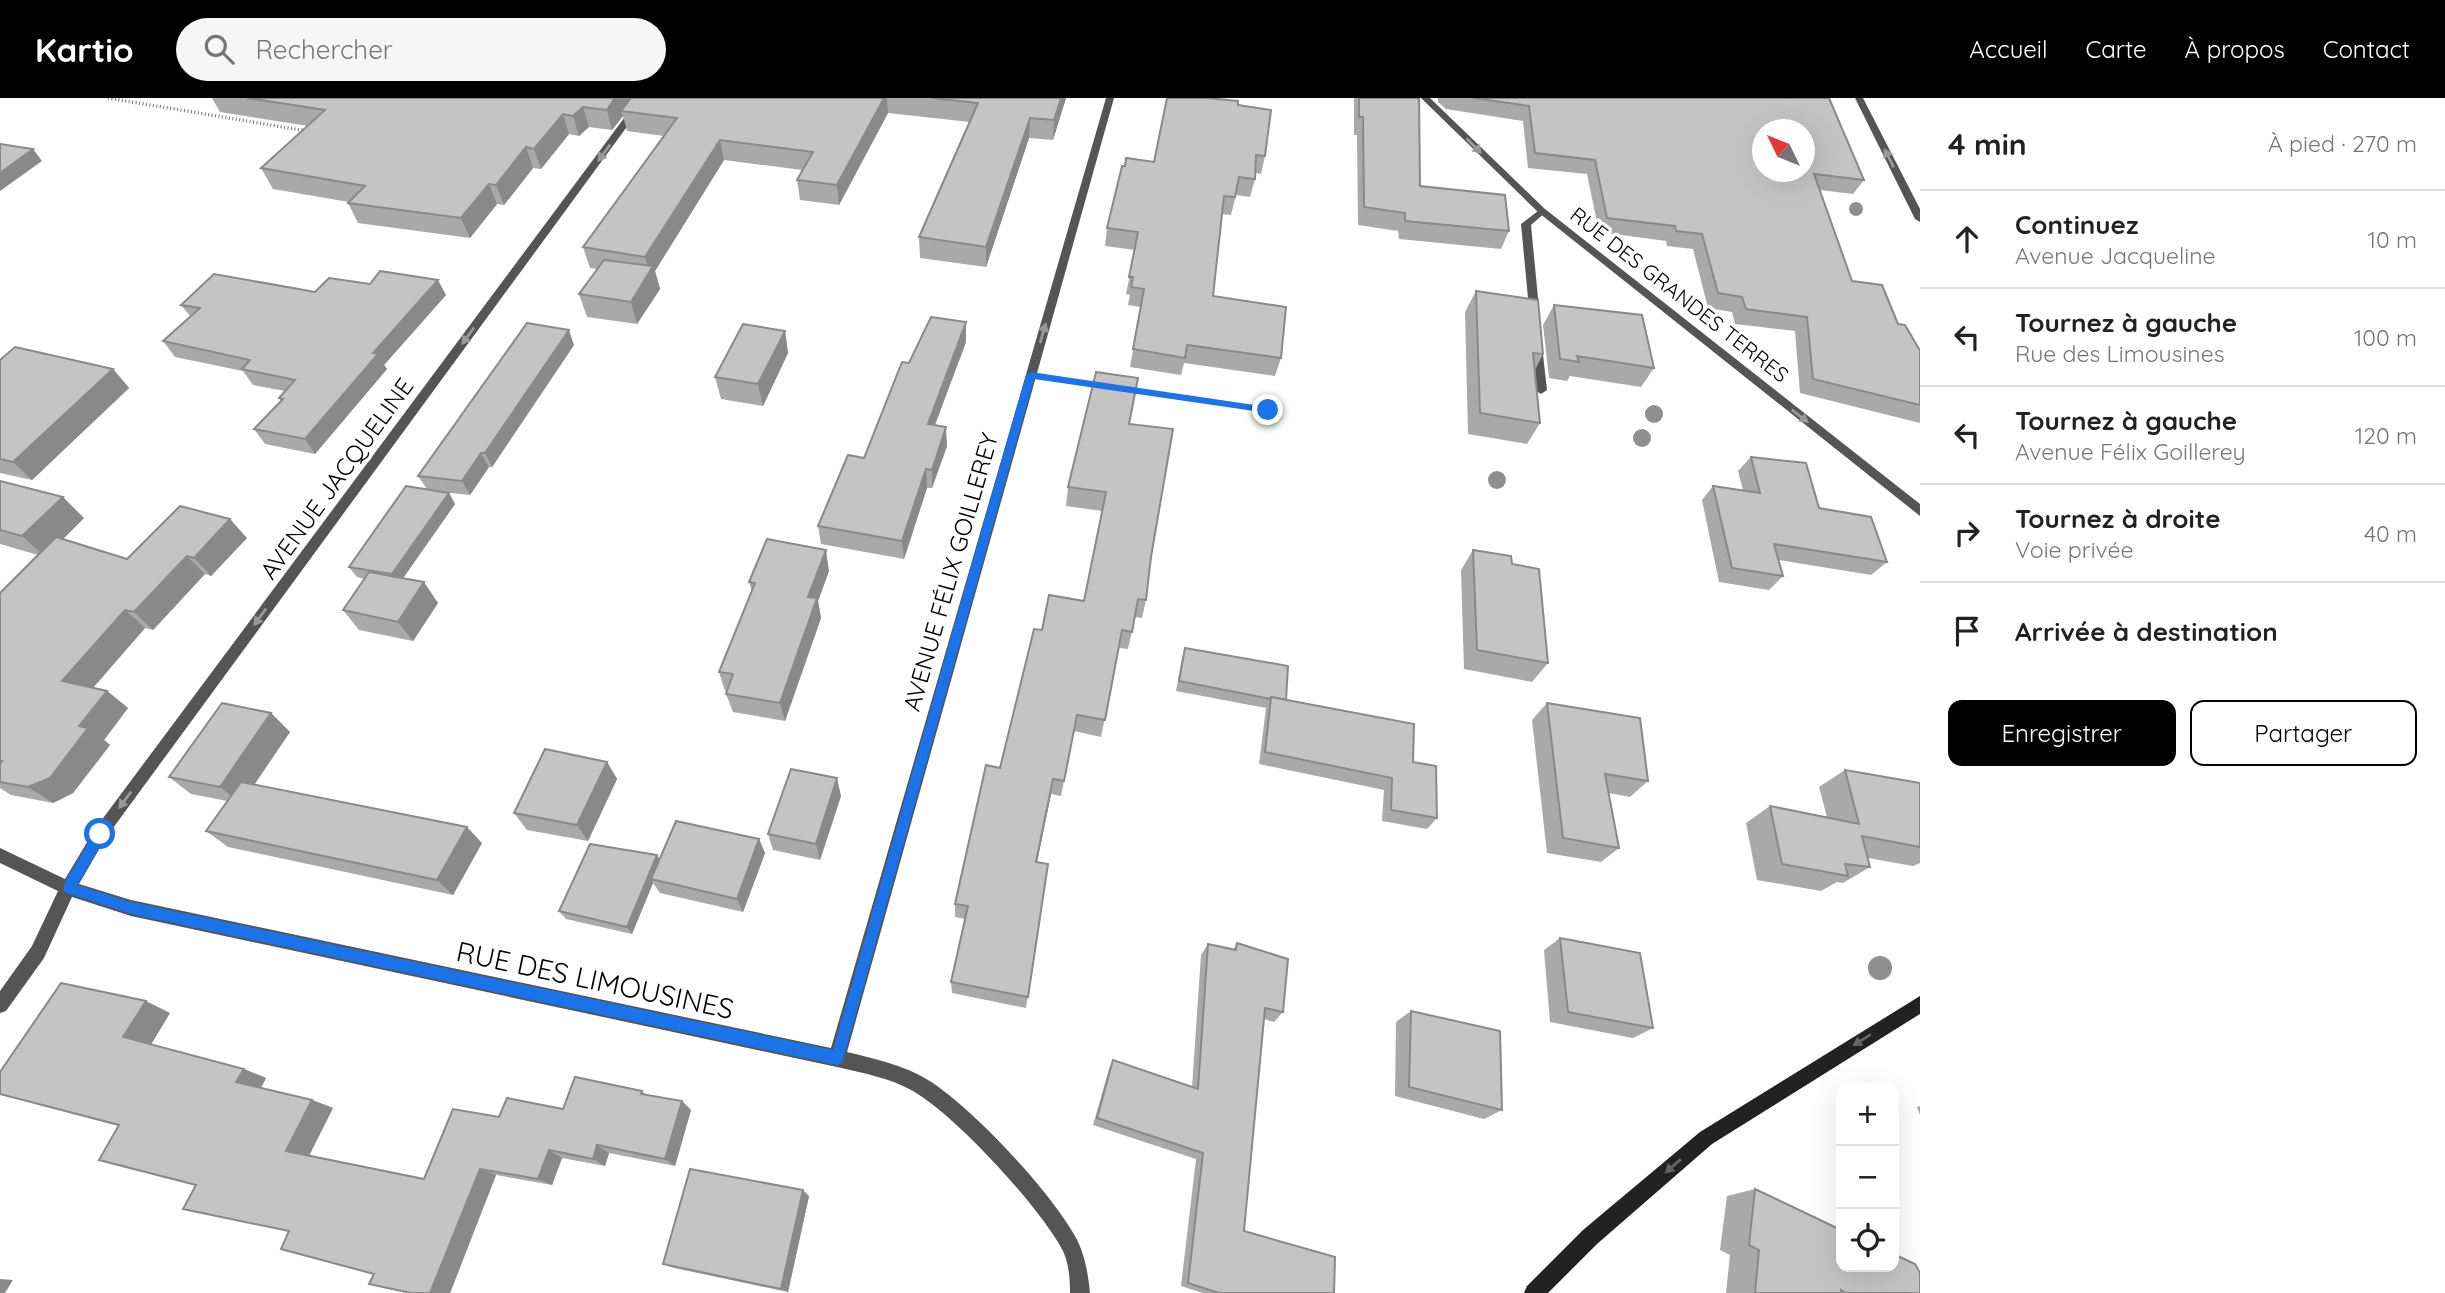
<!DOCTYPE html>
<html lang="fr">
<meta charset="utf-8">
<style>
body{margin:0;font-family:Quicksand,sans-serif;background:#f6f6f6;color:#222}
.controls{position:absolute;right:21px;bottom:21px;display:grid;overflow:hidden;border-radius:14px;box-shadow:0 7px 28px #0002}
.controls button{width:63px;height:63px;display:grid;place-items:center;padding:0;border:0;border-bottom:2px solid #e0e0e0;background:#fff;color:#222;font:35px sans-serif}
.compass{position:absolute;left:1752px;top:21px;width:63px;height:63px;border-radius:50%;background:#fff;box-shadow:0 7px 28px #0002;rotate:313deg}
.stop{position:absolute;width:21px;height:21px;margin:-16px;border:5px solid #1a73e8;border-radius:50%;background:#fff}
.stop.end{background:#1a73e8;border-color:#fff;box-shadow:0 2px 7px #0008}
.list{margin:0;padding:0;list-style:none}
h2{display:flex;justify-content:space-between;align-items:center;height:91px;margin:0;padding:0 28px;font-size:30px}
h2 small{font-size:23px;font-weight:400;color:#767676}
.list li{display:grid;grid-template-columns:46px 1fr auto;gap:21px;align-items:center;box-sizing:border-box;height:98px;padding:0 28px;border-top:2px solid #e0e0e0}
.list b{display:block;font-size:26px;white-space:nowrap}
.list p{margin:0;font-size:23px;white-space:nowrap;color:#767676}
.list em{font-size:23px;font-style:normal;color:#767676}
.actions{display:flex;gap:14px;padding:21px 28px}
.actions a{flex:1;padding:16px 0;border:2px solid #000;border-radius:14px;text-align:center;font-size:24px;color:#000}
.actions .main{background:#000;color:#fff}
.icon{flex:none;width:38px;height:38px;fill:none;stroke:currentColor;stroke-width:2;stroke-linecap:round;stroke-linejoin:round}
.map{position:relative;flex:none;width:1920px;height:1195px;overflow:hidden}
header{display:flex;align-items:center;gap:42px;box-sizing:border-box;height:98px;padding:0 35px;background:#000;color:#fff}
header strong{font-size:33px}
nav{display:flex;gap:38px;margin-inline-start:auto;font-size:24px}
.search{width:490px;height:63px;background:#f6f6f6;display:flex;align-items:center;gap:18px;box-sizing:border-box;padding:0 24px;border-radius:38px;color:#767676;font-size:26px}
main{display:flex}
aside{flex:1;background:#fff}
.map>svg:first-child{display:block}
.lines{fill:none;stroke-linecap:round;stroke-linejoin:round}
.path-far1{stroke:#777;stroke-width:3.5;stroke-dasharray:1 2.5;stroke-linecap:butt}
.path{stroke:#777;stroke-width:4.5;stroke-dasharray:2 3.5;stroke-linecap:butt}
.lane{fill:#555;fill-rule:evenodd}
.street{fill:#555;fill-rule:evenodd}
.secondary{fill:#222;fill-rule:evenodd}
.tree{fill:#8f8f8f}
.wall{fill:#a9a9a9}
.shaded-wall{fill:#898989}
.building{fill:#c4c4c4;stroke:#898989;stroke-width:2;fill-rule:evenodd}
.oneway{fill:#999}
.oneway2{fill:#646464}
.route{fill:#1a73e8}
.labels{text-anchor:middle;stroke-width:7;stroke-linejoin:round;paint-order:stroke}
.far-street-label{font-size:21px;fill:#000;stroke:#fff}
.street-label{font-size:24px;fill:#000;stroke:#fff}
.near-street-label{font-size:28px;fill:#000;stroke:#fff}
</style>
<header>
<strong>Kartio</strong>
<div class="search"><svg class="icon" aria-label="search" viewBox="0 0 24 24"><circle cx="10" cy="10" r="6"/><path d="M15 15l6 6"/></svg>Rechercher</div>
<nav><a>Accueil</a><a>Carte</a><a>À propos</a><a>Contact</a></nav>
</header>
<main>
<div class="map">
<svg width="1920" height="1195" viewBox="0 0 1920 1195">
<rect width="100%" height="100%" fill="#fff"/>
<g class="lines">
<g class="path-far1">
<polyline points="108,0 307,33"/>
<polyline points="1059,281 1096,287"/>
<polyline points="1132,292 1194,301"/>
</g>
<polyline class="path" points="1182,299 1268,312"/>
<g class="lane">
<polygon points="1542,110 1547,113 1531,127 1540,221 1535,224 1530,221 1521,126"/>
<polygon points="1537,244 1542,248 1547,292 1541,296 1535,292 1532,248"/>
</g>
<g class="street">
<path d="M639,0H648L105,741L79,786L131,802L831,950L1106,0H1114L847,954C875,961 904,967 928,982C973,1010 1049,1092 1075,1138C1085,1156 1088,1175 1090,1195H1070C1070,1181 1069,1166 1063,1153C1041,1110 955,1017 913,993C890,980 863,975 837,969L131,818L72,799L44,860L6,913L0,915V893L32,848L58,793L0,765V750L65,781L95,731Z"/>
<polygon points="1421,0 1430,0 1545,111 1920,406 1920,418 1539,115"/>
<polygon points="1855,0 1863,0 1920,111 1920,124 1915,121"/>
</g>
<polygon class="secondary" points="1920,898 1920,916 1712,1046 1597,1146 1548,1195 1524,1195 1527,1188 1583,1132 1700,1034"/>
</g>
<g class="tree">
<circle cx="1856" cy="111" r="7"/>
<circle cx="1654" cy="316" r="9"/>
<circle cx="1642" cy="340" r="9"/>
<circle cx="1497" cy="382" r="9"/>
<circle cx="1880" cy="870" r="12"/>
</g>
<g class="wall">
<polygon points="212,0 1066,0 1053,42 1029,40 986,169 920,160 919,139 970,24 888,15 839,107 800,102 797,82 802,72 724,62 655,173 660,191 637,226 587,219 579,196 597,171 590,170 583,149 664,38 627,33 623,18 612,32 589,29 579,38 569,36 541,71 533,70 504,107 497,106 470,140 358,125 348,105 349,104 273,91 261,70 308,28 220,14"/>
<polygon points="1354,0 1419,0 1420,88 1509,133 1501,151 1399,141 1398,133 1358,127 1357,37 1354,37"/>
<polygon points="1438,0 1829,0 1864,82 1853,96 1820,92 1852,183 1898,226 1920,251 1920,325 1800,295 1795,233 1735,226 1732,214 1708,210 1693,151 1667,148 1666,143 1599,134 1587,76 1528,70 1523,23 1446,11 1438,4"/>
<polygon points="1238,7 1265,58 1261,76 1255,75 1255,81 1250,99 1236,97 1231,117 1222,116 1213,198 1281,260 1275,278 1184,265 1181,277 1130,269 1141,209 1128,207 1130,197 1126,196 1135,152 1105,148 1107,130 1125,68 1154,64"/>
<polygon points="1476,193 1543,256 1535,272 1540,325 1527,346 1468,336 1465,214"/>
<polygon points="315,194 446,197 384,267 387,271 315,356 265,346 254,331 281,303 279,300 285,293 253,287 243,273 175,259 163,243 190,218 181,207"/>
<polygon points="1554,207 1654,270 1641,289 1570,278 1567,283 1549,280 1543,227"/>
<polygon points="966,224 966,244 935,327 947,348 932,390 927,390 904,461 821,446 818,428 864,360 909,265"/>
<polygon points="785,233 788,255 763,308 721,301 715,279"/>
<polygon points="574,247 492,369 489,369 470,397 432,393 449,395 455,406 403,480 438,505 413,543 359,532 343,512 365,481 357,479 349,469 427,391 418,378"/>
<polygon points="0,262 113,271 129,290 32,382 0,375"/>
<polygon points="1129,326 1151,459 1146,502 1142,520 1135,519 1128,551 1119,550 1101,639 1074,633 1061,698 1051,696 1037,764 1048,766 1026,910 952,895 951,884 965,821 955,819 955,806 1000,670 1042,532 1084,503 1102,413 1066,408 1068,389"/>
<polygon points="1751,359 1819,410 1887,464 1871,477 1779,462 1783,478 1769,492 1719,484 1702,402 1713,388 1743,392 1738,373"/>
<polygon points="0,383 84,420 63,441 127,461 247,440 211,478 205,476 153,532 145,530 93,590 107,593 128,610 104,642 110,647 73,695 53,705 11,697 0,690 0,495 38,457 0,446"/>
<polygon points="1473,452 1512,466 1548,565 1532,584 1464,571 1461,472"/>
<polygon points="829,473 818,503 821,520 785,623 733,614 726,596 727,593 725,593 719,574 752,493 749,484"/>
<polygon points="1185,550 1286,602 1413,664 1437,720 1427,731 1382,723 1384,692 1259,666 1266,610 1176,593 1182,560"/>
<polygon points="1547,605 1648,683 1630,699 1609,695 1619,750 1601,764 1547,755 1532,622"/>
<polygon points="271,615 290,634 254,687 482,745 453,797 228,749 206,733 227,703 191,696 169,679"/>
<polygon points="607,664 617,681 588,743 527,732 514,715"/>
<polygon points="1845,672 1920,685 1920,765 1913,768 1868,760 1870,769 1843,785 1837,784 1821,793 1757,782 1746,725 1770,708 1827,719 1819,689"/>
<polygon points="841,698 820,762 773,752 768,736"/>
<polygon points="759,741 765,755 743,814 660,795 653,785 632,836 566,821 559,813 657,757 660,762"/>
<polygon points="1560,840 1653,930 1633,940 1550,924 1544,852"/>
<polygon points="1237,845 1283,914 1274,924 1264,921 1244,1133 1334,1195 1203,1195 1181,1188 1196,1061 1093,1027 1109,971 1113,962 1192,989 1201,857 1208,846 1233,852"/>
<polygon points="1411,913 1502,1012 1484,1021 1395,998 1396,924"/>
<polygon points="170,915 151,946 244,971 266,980 261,990 312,1002 333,1010 309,1057 424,1081 499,1019 563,1011 642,993 647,997 682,1003 691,1012 675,1068 609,1055 605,1068 562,1060 552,1087 496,1077 450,1195 411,1195 196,1087 119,1028 0,996"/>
<polygon points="1920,1008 1920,1017 1917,1009"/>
<polygon points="1755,1091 1920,1195 1726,1195 1730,1157 1720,1152 1727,1098"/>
<polygon points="809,1098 788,1194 674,1170 663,1166"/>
</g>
<g class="shaded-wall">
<polygon points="615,0 636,0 621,13 623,18 612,32 607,12"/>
<polygon points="884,0 887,0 888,15 839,107 837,87"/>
<polygon points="1061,0 1066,0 1053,42 1054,22"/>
<polygon points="583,9 589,29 579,38 573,18"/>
<polygon points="563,16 569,36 541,71 534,51"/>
<polygon points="1030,20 1029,40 986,169 986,149"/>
<polygon points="720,42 724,62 655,173 660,191 637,226 631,204 650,174 645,159"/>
<polygon points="526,49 533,70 504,107 496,87"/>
<polygon points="33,51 42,63 0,93 0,75"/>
<polygon points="489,86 497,106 470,140 461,120"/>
<polygon points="438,182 446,197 384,267 387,271 315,356 305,341 373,255"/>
<polygon points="966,224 966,244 928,345 928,326"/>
<polygon points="569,232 574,247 492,369 485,355"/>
<polygon points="785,233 788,255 763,308 758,286"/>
<polygon points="113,271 129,290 32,382 13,364"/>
<polygon points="946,329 947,348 932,390 932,372"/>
<polygon points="481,355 489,369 470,397 462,383"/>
<polygon points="926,371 927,390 904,461 902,443"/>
<polygon points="449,395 455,406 399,486 392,476"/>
<polygon points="63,399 84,420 45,459 22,438"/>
<polygon points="230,421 247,440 211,478 194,460"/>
<polygon points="826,452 829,473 818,503 821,520 785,623 780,605 808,499"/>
<polygon points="187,458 205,476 153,532 134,514"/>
<polygon points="424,484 438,505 413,543 398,524"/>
<polygon points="125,512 145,530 84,600 62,583"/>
<polygon points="107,593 128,610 104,642 110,647 73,695 53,705 28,689"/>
<polygon points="271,615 290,634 241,706 220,689"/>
<polygon points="607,664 617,681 588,743 577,727"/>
<polygon points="837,680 841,698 820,762 816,746"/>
<polygon points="1053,681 1051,696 1034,778 1036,764"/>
<polygon points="467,729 482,745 453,797 437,782"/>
<polygon points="759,741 765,755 743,814 737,801"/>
<polygon points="657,757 661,765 651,781 653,785 632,836 627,829"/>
<polygon points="146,903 170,915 149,950 123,939"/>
<polygon points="244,971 266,980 259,993 236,984"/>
<polygon points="312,1002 333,1010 308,1060 286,1053"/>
<polygon points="682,1003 691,1012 675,1068 665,1061"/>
<polygon points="597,1047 609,1055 605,1068 593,1061"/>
<polygon points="549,1052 562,1060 552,1087 538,1081"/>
<polygon points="480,1071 496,1077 450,1195 430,1195"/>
<polygon points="803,1092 809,1098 788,1194 781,1191"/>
<polygon points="0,1181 13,1182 5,1195 0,1195"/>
</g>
<g class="building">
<polygon points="247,0 615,0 607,12 583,9 573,18 563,16 534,51 526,49 496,87 489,86 461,120 348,105 365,88 261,70 325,12"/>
<polygon points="631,0 884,0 837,87 797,82 813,54 720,42 645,159 583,149 677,20 621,13"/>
<polygon points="932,0 1061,0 1054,22 1030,20 986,149 919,139 978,5"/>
<polygon points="1167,0 1207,0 1238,3 1238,7 1271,12 1265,58 1256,57 1255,81 1239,79 1235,99 1224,98 1213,198 1286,209 1281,260 1187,247 1185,260 1133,251 1144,191 1131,189 1133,179 1129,179 1138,134 1107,130 1122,68 1125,68 1126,60 1154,64"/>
<polygon points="1359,0 1419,0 1420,88 1505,97 1509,133 1405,123 1405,115 1364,109 1363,19 1359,19"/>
<path d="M1473,0H1829L1864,82L1814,76L1852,183L1882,187L1898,226L1905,227L1919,251H1920V307L1813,281L1807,219L1746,211L1742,199L1718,195L1702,136L1676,133L1675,128L1607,120L1595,62L1535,55L1529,8ZM1762,32H1804V74H1762Z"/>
<polygon points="0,46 33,51 0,75"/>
<polygon points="604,162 653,168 631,204 579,196"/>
<polygon points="380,173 438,182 373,255 378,256 305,341 254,331 283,301 279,300 295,282 242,271 250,262 163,243 200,210 181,207 214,176 315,194 329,180 370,186"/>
<polygon points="1476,193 1538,202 1543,256 1533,255 1540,325 1480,315"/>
<polygon points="1554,207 1642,217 1654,270 1577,258 1579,264 1560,261"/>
<polygon points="931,219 966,224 928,326 946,329 932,372 926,371 902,443 818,428 848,357 864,360 902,264 909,265"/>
<polygon points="527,225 569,232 485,355 481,355 462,383 418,378"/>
<polygon points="743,226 785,233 758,286 715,279"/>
<polygon points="15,249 113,271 13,364 0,361 0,262"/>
<polygon points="1096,274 1138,280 1129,326 1173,331 1151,459 1146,502 1138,501 1132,534 1122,532 1105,622 1077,617 1064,683 1053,681 1036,764 1048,766 1028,899 951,884 968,808 955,806 986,667 1000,670 1034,531 1042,532 1049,497 1084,503 1106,394 1068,389"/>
<polygon points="1751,359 1806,365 1819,410 1871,419 1887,464 1774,446 1783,478 1732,470 1713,388 1760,395"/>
<polygon points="0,383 63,399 22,438 0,432"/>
<polygon points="406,388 449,395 392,476 349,469"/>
<polygon points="180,408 230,421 194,460 187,458 134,514 125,512 62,583 107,593 79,628 88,630 50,680 28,689 0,684 0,666 2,663 0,663 0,495 56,439 127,461"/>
<polygon points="767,441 826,452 808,499 817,500 780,605 726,596 733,576 719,574 755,485 749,484"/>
<polygon points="1473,452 1511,458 1512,466 1539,471 1548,565 1477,552"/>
<polygon points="369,474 424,484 398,524 343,512"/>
<polygon points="1185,550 1288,568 1286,602 1271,599 1271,601 1179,583"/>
<polygon points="1271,599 1414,626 1413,664 1436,668 1437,720 1391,712 1392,680 1265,654"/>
<polygon points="222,605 271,615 220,689 169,679"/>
<polygon points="1547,605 1640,620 1648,683 1605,676 1619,750 1563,740"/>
<polygon points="545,651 607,664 577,727 514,715"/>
<polygon points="791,671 837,680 816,746 768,736"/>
<polygon points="1845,672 1920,685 1920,749 1862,738 1870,769 1845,766 1848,778 1782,766 1770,708 1859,726"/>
<polygon points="241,684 467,729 437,782 206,733"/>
<polygon points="676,723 759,741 737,801 651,781"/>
<polygon points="590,746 657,757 627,829 559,813"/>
<polygon points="1560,840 1640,855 1653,930 1568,914"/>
<polygon points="1237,845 1288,861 1283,914 1265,910 1244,1133 1335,1159 1334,1195 1219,1195 1188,1185 1203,1055 1097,1020 1113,962 1198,991 1208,846 1236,852"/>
<polygon points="61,885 146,903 123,939 244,971 236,984 312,1002 286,1053 424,1081 453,1011 499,1019 507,1000 563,1011 575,979 642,993 641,996 682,1003 665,1061 597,1047 593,1061 549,1052 538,1081 480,1071 430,1195 411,1195 369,1186 374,1176 281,1151 289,1133 183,1111 196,1087 99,1062 119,1027 0,996 0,974"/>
<polygon points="1411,913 1500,933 1502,1012 1409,989"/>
<polygon points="690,1071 803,1092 781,1191 663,1166"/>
<polygon points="1755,1091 1841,1132 1841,1169 1894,1169 1894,1156 1915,1166 1920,1175 1920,1195 1846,1195 1841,1192 1841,1195 1755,1195 1759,1152 1749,1147"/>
</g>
<defs><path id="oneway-solid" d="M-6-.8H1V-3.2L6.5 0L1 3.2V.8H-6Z" transform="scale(1.75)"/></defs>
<g class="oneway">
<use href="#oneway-solid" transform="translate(1474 48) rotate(45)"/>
<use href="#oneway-solid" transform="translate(604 55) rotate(126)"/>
<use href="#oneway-solid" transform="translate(1889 60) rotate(-117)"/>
<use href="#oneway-solid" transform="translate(1043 235) rotate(-74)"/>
<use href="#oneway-solid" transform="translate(468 238) rotate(126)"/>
<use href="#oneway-solid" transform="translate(1800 318) rotate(38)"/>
<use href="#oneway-solid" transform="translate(260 519) rotate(126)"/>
<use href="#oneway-solid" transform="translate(125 702) rotate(126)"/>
</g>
<g class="oneway2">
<use href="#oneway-solid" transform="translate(1862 942) rotate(148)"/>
<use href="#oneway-solid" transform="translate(1673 1068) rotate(139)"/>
</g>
<polygon class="route" points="1031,274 1268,309 1273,312 1268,315 1034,281 842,965 837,967 131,816 64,794 64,786 96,732 100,730 107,736 77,787 131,804 833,952 1026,277"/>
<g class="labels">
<g class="far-street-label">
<text transform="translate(1679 197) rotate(38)" y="7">RUE DES GRANDES TERRES</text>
</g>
<g class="street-label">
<text transform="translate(337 381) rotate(-54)" y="8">AVENUE JACQUELINE</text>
<text transform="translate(951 474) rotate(-74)" y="8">AVENUE FÉLIX GOILLEREY</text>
</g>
<g class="near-street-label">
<text transform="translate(595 882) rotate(12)" y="10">RUE DES LIMOUSINES</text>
</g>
</g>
</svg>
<div class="controls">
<button>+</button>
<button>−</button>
<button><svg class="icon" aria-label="locate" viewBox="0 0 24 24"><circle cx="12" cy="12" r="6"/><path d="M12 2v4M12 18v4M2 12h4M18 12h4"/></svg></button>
</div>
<svg class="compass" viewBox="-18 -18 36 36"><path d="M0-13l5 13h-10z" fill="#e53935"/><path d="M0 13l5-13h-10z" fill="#767676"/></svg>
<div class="stop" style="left:100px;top:736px"></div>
<div class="stop end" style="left:1268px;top:312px"></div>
</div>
<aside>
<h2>4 min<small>À pied · 270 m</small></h2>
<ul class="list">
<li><svg class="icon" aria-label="ahead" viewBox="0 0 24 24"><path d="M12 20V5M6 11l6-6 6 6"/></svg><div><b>Continuez</b><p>Avenue Jacqueline</p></div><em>10 m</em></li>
<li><svg class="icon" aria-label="left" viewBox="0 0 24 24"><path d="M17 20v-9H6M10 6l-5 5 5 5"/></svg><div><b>Tournez à gauche</b><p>Rue des Limousines</p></div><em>100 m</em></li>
<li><svg class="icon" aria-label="left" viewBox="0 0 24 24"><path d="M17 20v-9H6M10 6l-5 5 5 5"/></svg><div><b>Tournez à gauche</b><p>Avenue Félix Goillerey</p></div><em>120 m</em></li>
<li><svg class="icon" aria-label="right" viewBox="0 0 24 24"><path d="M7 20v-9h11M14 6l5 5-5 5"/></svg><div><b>Tournez à droite</b><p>Voie privée</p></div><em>40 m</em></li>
<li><svg class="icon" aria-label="arrive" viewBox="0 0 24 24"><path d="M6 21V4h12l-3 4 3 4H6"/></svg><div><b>Arrivée à destination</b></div></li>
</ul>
<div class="actions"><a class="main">Enregistrer</a><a>Partager</a></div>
</aside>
</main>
